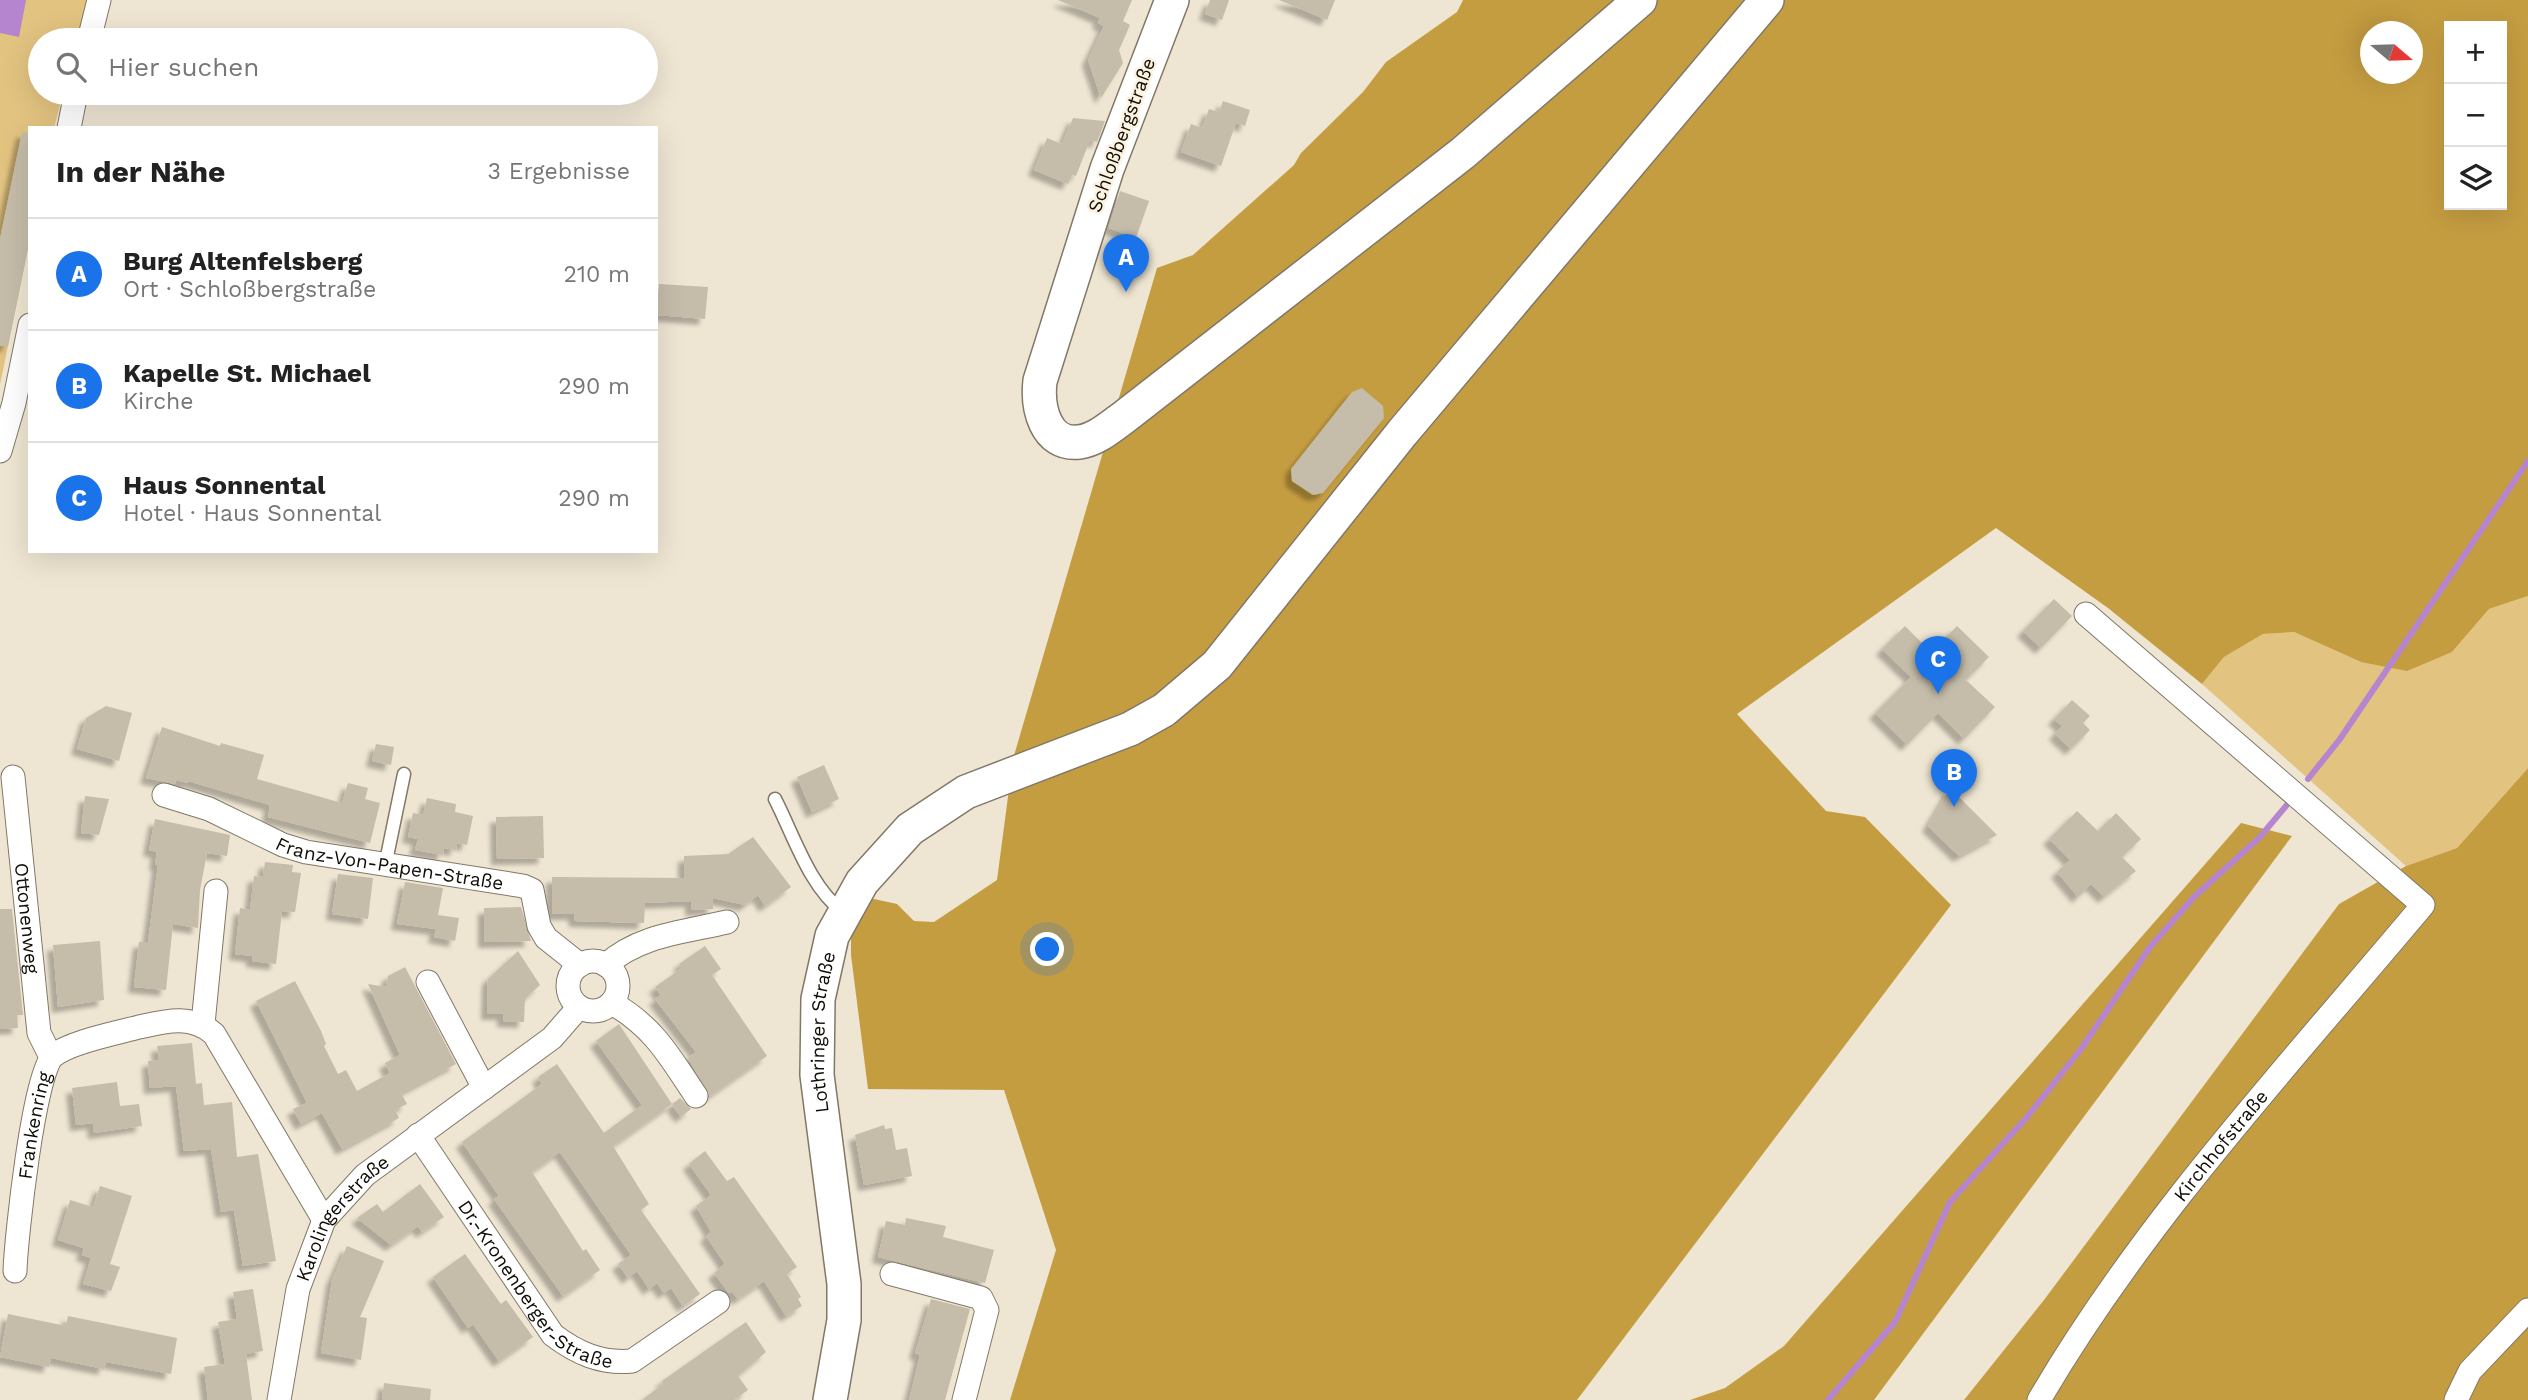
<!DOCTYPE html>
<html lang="de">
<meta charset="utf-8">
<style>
body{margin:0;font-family:"Work Sans",sans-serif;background:#f6f6f6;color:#222}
.controls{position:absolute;right:21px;top:21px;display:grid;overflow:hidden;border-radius:0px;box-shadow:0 7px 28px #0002}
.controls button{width:63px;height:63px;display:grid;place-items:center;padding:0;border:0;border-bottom:2px solid #e0e0e0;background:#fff;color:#222;font:35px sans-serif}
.compass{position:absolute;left:2360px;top:21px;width:63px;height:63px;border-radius:50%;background:#fff;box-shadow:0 7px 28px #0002;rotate:109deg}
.you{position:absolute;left:1048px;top:950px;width:24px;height:24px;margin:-18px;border:5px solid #fff;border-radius:50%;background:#1a73e8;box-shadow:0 0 0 10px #1a73e833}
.badge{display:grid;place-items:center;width:46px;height:46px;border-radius:50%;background:#1a73e8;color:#fff;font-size:23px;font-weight:700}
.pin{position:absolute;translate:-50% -58px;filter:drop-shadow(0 2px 4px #0008)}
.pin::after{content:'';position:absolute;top:37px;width:24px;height:21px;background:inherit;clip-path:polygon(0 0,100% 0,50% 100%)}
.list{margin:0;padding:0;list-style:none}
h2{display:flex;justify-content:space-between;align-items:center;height:91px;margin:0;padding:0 28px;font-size:30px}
h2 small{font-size:23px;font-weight:400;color:#767676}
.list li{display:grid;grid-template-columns:46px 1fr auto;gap:21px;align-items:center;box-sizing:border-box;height:112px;padding:0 28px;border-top:2px solid #e0e0e0}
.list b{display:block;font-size:26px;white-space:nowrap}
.list p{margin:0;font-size:23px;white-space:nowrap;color:#767676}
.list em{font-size:23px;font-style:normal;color:#767676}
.icon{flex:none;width:38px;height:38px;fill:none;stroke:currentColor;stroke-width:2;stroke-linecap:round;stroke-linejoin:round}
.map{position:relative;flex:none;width:2528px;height:1400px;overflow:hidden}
.search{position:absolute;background:#fff;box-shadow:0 7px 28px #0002;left:28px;top:28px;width:630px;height:77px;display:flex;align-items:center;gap:18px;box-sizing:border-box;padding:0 24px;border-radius:38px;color:#767676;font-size:26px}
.panel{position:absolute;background:#fff;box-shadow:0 7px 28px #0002;left:28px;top:126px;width:630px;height:427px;border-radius:0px}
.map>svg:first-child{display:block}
.green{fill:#e2c380}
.forest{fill:#c59d41;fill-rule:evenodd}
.water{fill:#b585cf}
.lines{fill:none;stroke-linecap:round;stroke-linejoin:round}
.stream{stroke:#b585cf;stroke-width:6}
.building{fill:#c5bca9;filter:url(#shadow)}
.lane-casing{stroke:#817867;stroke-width:15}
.street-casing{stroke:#817867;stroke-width:25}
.secondary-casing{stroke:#817867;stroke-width:36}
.lane{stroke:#fff;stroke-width:12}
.street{stroke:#fff;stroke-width:23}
.secondary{stroke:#fff;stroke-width:33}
.labels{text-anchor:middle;stroke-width:5;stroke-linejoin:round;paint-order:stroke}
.street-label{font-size:19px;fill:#0f0c06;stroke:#fbf2df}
</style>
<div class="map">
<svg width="2528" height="1400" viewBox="0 0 2528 1400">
<defs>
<filter id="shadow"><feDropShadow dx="-6" dy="6" stdDeviation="2" flood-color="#0004"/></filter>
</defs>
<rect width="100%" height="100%" fill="#eee5d2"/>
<g class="green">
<polygon points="0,0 87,0 77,40 40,40 40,93 63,93 54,128 30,128 30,239 0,385"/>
<polygon points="2528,596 2528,768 2457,848 2406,866 2202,684 2224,657 2263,634 2294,632 2361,662 2452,652 2489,609"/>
</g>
<g class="forest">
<path d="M1463,0H2528V596L2489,609L2452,652L2407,671L2361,662L2294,632L2263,634L2224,657L2202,684L2108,608L1996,528L1737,714L1826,811L1865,817L1951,905L1577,1400H1010L1056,1250L1004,1090L868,1089L851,955V894L897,904L914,921L934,922L997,880L1013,759L1157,268L1193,255L1294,165L1301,153L1363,92L1386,62L1457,12ZM2449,26H2502V205H2449ZM2370,32H2412V74H2370Z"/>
<polygon points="2528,768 2528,1400 1964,1400 2044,1300 2339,904 2406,866 2457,848"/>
<polygon points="2241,823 2292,836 1874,1400 1690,1400 1725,1388 1784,1346"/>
</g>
<polygon class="water" points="0,0 26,0 19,37 0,33"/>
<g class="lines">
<g class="stream">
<polyline points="2308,779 2340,739 2528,461"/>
<polyline points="1828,1400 1895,1322 1950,1202 2027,1117 2081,1049 2150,947 2194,897 2260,837 2286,806"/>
</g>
</g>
<g class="building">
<polygon points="1058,0 1132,0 1123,21 1130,25 1119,50 1123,63 1101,98 1088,60 1104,26 1098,23 1100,18"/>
<polygon points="1210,0 1229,0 1222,20 1205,14"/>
<polygon points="1279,0 1335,0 1327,20"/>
<polygon points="1223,101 1250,110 1245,126 1236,123 1221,166 1181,152 1191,124 1202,128 1209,109 1219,112"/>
<polygon points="1073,118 1105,121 1097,142 1090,140 1076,176 1072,175 1068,184 1034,170 1047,138 1062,144"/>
<polygon points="22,132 30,133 30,239 8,346 0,346 0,239"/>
<polygon points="1120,191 1149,201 1136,238 1109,228"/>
<polygon points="659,284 708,287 705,319 657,315"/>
<polygon points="1362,388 1383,406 1384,418 1323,493 1313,495 1292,481 1291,469 1352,392"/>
<polygon points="2054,599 2072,616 2041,648 2023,631"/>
<polygon points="1905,626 1931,652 1957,626 1989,657 1966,680 1995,707 1964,739 1938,713 1907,745 1875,713 1911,677 1882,649"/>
<polygon points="2072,700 2090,716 2083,723 2090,730 2071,749 2055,734 2062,726 2054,719"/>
<polygon points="106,706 132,713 119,761 77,749 86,718"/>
<polygon points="162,727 220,746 221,743 264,755 257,779 342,803 348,783 368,788 365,799 380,803 370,843 268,817 270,805 188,781 188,783 176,780 175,784 146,778"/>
<polygon points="376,744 394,747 391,765 372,761"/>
<polygon points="824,765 839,799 812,812 797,777"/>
<polygon points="1950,788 1997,835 1959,856 1928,826"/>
<polygon points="85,796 109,799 99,835 81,833"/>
<polygon points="427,798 456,804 455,812 473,816 467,845 457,843 456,850 444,848 443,855 415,850 418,839 408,837 413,813 423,815"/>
<polygon points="2077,811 2098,831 2116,813 2141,839 2122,857 2136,871 2104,897 2091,884 2078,897 2057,872 2070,860 2049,839"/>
<polygon points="543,816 544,858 497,859 496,817"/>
<polygon points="155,819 230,835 227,856 207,853 200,890 198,928 173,924 166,990 134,987 139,942 148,942 158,865 155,864 157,852 149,850"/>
<polygon points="753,837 791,887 765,906 758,895 745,905 713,898 713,909 691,910 691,901 645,903 644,923 575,921 574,914 552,914 552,877 684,878 684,856 728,854"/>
<polygon points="265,862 293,865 292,872 301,873 295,912 282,911 276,964 252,961 252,956 235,954 240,908 250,910 254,876 263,877"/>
<polygon points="338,874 373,878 368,919 332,914"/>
<polygon points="405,882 443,888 438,915 459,918 455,941 434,937 436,929 397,924"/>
<polygon points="521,907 531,941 484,942 484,908"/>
<polygon points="0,909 12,909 23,1015 17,1015 18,1028 0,1029"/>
<polygon points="100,941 104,1000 58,1007 53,945"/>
<polygon points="705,946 721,969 712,975 767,1056 710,1096 688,1058 696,1052 655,999 661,995 655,987 682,968 679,964"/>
<polygon points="518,951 540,985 525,999 524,1022 503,1021 503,1014 487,1014 488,979"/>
<polygon points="405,967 456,1064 401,1093 407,1104 395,1110 399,1118 342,1149 322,1113 301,1124 293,1109 307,1103 256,1001 295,981 321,1031 326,1044 324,1046 338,1074 346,1070 357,1091 390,1073 385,1063 400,1055 368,984 386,987 388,976"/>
<polygon points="619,1024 672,1104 613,1146 649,1204 641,1210 700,1294 683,1306 671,1288 664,1293 657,1283 649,1289 637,1271 628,1278 618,1264 631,1255 560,1152 532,1172 583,1251 586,1249 600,1270 563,1296 494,1199 499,1196 462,1142 542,1084 538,1077 557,1064 604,1133 642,1105 596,1041"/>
<polygon points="192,1043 196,1084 202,1083 204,1105 232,1102 237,1157 258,1154 276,1261 243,1266 234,1210 221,1212 211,1149 184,1151 176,1086 150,1088 148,1061 159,1060 157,1046"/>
<polygon points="117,1082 120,1106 139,1104 142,1126 94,1133 93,1123 76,1125 72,1088"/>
<polygon points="680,1098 691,1109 681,1117 672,1104"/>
<polygon points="884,1125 885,1129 892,1128 896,1150 907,1148 912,1176 864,1185 855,1135"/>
<polygon points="705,1151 727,1181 734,1177 797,1267 787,1274 801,1297 798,1299 802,1306 786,1316 764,1281 738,1299 733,1293 728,1292 714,1273 725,1264 706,1236 711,1232 696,1206 711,1195 689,1164"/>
<polygon points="420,1184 444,1217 422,1232 418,1226 391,1245 357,1218 377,1204 383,1212"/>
<polygon points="100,1186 132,1196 110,1264 120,1267 111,1291 83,1284 91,1258 82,1255 84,1248 58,1240 70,1200 93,1207"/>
<polygon points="906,1218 946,1226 943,1237 994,1250 985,1283 878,1257 886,1221 905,1225"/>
<polygon points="347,1246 384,1261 360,1317 367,1318 361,1360 321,1353 332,1280"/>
<polygon points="465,1254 501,1304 506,1300 533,1337 499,1361 473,1324 468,1328 433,1277"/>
<polygon points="253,1289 263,1351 246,1354 252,1400 208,1400 204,1367 225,1364 218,1322 237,1319 233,1292"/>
<polygon points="931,1299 970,1309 945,1400 909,1400 920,1355 915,1353"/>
<polygon points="8,1314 66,1326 68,1316 177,1338 171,1374 106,1362 104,1369 51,1358 49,1367 0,1357"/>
<polygon points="746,1322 766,1352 738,1376 748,1390 734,1400 642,1400 663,1384 662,1381"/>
<polygon points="384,1383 431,1389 430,1400 382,1400"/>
</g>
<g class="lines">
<defs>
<g id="lane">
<path d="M775,799C794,836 809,886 843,912"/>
<polyline points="385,866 404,774"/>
</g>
<g id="street">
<polyline points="89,40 99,0"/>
<polyline points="69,128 76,93"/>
<polyline points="0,451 14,403 30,325"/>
<path id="s1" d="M13,777L39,1033L51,1057"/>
<path id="s2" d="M164,795L209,809L283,845L306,852L523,886L532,890L539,926L546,938L580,965"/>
<circle cx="593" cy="986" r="25"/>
<path d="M606,965C639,935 684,932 727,922"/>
<polyline points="428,982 484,1088"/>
<path d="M612,1003C654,1027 670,1057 696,1096"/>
<polyline points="203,1024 216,891"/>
<path id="s3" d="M418,1135L553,1335C577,1353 601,1364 632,1361L718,1302"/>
<path id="s4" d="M15,1271C16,1239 34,1072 53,1056C70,1042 117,1033 139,1027C166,1021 192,1014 214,1034L324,1220"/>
<polyline points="892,1274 981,1298 987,1310 964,1400"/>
<path id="s5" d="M279,1400L298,1289L324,1220L365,1175L552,1038L579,1007"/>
<path id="s6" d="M2039,1400C2144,1220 2290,1064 2423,905L2086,614"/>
<polyline points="2456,1400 2470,1371 2528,1310"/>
</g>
<g id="secondary">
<path d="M1172,0L1107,169L1040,381C1037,407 1045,446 1079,442C1096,440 1110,427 1123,418L1463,153L1640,0"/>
<path id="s7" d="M830,1400L844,1320V1284L817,1075L818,999L832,936L862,882L910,829L966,792L1130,729L1164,710L1217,665L1402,433L1767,0"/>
</g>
</defs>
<use href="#lane" class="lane-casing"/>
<use href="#street" class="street-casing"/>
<use href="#secondary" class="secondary-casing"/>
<use href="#lane" class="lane"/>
<use href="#street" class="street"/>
<use href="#secondary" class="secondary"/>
</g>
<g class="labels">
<g class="street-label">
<text transform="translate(1121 135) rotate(-70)" y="7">Schloßbergstraße</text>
<text dy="7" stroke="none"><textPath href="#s2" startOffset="238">Franz-Von-Papen-Straße</textPath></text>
<text dy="7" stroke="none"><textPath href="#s1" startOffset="142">Ottonenweg</textPath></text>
<text dy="7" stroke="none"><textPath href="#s7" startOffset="371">Lothringer Straße</textPath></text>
<text dy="7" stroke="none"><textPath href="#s4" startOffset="147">Frankenring</textPath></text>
<text dy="7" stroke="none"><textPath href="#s6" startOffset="313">Kirchhofstraße</textPath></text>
<text dy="7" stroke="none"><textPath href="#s5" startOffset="198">Karolingerstraße</textPath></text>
<text dy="7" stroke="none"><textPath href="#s3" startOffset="194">Dr.-Kronenberger-Straße</textPath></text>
</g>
</g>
</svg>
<div class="controls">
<button>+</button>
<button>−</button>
<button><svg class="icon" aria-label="layers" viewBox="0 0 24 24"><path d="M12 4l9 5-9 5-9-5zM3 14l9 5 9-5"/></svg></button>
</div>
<svg class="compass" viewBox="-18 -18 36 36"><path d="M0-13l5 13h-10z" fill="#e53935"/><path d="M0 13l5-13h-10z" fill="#767676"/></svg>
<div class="you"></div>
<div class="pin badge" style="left:1126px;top:292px">A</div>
<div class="pin badge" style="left:1954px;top:807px">B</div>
<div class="pin badge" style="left:1938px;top:694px">C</div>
<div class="search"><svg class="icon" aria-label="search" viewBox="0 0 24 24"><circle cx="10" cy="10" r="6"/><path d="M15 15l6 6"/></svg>Hier suchen</div>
<section class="panel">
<h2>In der Nähe<small>3 Ergebnisse</small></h2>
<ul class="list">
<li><span class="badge">A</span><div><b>Burg Altenfelsberg</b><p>Ort · Schloßbergstraße</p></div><em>210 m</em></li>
<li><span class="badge">B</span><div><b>Kapelle St. Michael</b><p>Kirche</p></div><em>290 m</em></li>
<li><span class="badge">C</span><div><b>Haus Sonnental</b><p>Hotel · Haus Sonnental</p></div><em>290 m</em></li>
</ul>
</section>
</div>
